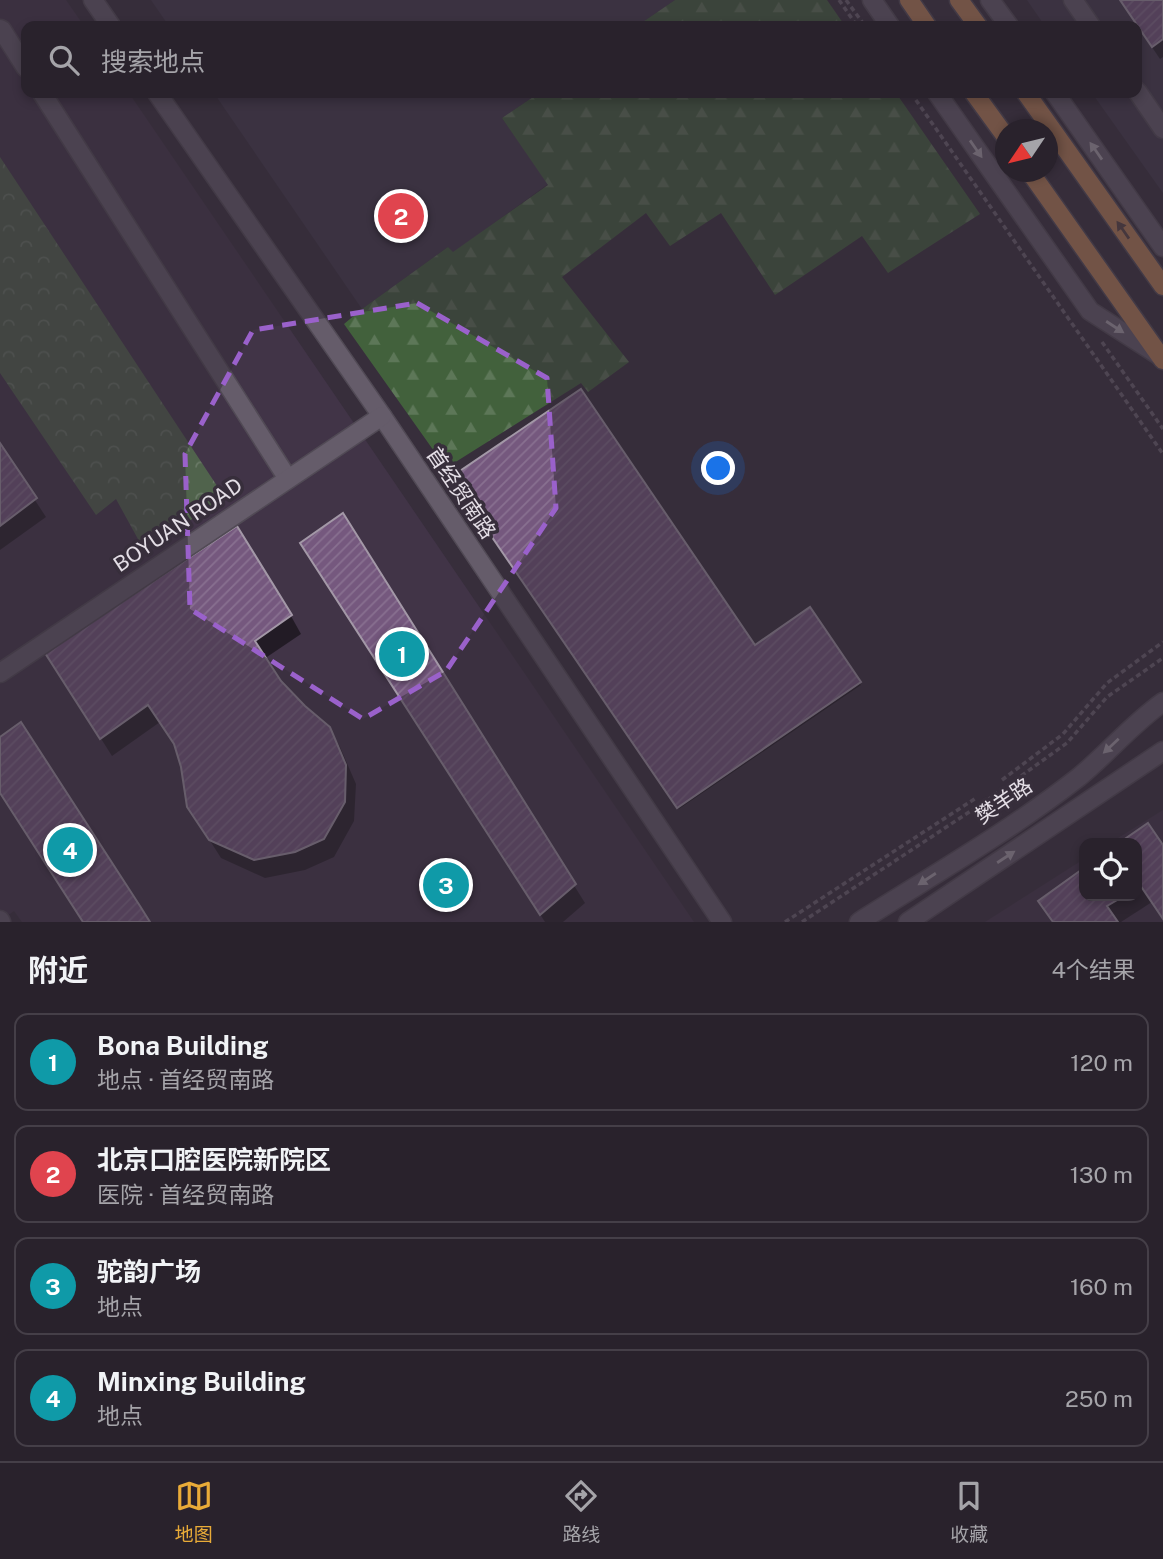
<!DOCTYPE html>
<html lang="zh">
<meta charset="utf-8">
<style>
body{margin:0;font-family:"Public Sans","Noto Sans SC",sans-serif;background:#352f38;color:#f1f3f6}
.controls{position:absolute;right:21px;bottom:21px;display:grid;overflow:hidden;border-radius:14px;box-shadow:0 4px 10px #0003}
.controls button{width:63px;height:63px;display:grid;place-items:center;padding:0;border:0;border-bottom:2px solid #453f48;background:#29222c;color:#f1f3f6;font:35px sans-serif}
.compass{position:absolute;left:995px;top:119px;width:63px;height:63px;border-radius:50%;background:#29222c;box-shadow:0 4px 10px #0003;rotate:235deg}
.you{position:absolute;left:719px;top:469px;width:24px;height:24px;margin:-18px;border:5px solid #fff;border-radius:50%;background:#1a73e8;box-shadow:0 0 0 10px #1a73e833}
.badge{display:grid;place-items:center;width:46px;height:46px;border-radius:50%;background:#e9ab38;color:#fff;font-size:23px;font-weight:700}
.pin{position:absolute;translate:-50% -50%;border:4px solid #fff;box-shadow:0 2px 7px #0006}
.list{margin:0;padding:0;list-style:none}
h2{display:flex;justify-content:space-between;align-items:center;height:91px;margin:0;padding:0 28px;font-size:30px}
h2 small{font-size:23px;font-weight:400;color:#a5a4a9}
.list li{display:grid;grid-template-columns:46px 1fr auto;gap:21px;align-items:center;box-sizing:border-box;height:98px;margin:0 14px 14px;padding:0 14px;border:2px solid #453f48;border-radius:14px}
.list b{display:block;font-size:26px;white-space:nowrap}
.list p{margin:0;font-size:23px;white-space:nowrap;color:#a5a4a9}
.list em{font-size:23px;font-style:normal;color:#a5a4a9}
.icon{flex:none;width:38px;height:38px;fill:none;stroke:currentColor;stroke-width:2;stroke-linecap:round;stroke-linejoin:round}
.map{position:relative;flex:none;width:1163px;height:922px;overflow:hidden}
.search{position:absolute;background:#29222c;box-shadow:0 4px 10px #0003;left:21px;right:21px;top:21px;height:77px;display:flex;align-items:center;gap:18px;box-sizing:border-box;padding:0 24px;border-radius:14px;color:#a5a4a9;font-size:26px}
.sheet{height:539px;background:#29222c}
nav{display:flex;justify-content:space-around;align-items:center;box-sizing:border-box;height:98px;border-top:2px solid #453f48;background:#29222c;font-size:19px;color:#a5a4a9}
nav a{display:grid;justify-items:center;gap:4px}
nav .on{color:#e9ab38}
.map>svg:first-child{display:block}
.built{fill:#413447}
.medical{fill:#40394a}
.forest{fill:url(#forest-firs)}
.park{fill:url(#park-crowns)}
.shadow{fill:#0007}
.building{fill:url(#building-hatch);stroke:#a398a7;stroke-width:2}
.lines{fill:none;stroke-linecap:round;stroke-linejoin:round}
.minor-casing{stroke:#514a55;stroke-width:21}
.major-casing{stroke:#514a55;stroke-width:21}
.path{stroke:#6b636f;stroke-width:3.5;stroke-dasharray:5 3.5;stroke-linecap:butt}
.minor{stroke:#655c6a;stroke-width:18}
.major{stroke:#bb8155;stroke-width:18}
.oneway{fill:#aba4ae}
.oneway2{fill:#584342}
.marked{fill:none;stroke:#9a61cb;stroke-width:5;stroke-dasharray:14 9;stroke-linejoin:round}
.labels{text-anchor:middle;stroke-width:7;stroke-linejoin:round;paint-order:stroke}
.street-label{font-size:21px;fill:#e4dee6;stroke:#372e3b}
</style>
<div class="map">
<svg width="1163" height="922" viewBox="0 0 1163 922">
<defs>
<pattern id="forest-firs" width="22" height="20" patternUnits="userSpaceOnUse" patternTransform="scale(1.75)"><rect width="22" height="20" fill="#42613c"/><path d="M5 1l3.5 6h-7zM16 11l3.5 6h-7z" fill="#5d7758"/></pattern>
<pattern id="park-crowns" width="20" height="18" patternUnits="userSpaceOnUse" patternTransform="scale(1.75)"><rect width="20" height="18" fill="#50634c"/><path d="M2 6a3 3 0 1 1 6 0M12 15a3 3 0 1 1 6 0" fill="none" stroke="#697966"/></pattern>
<pattern id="building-hatch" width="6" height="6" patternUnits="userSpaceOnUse" patternTransform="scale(1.75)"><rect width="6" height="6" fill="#75587e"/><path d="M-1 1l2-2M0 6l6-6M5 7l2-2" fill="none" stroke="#887090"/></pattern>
</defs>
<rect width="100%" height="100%" fill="#372e3b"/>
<g class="built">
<polygon points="0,0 66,0 84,26 26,26 26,93 129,93 694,922 22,922 14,911 0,921"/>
<polygon points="1163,810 1163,922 985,922 1084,859 1084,896 1137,896 1137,843 1110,843"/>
</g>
<g class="medical">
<polygon points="151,0 675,0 637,26 169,26"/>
<polygon points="1027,0 1163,0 1163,193 1092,93 1137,93 1137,26 1045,26"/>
<polygon points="214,93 539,93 502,118 548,184 453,253 448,247 362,309"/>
</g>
<g class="forest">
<polygon points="675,0 827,0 845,26 637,26"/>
<polygon points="539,93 896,93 980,214 888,273 862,236 775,295 721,213 670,246 646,213 562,277 629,362 588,392 581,383 446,468 344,324 362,309 448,247 453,252 548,185 502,118"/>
</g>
<polygon class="park" points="0,157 225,498 144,550 116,499 96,515 0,373"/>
<g class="shadow">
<polygon points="1120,0 1163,0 1163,57 1160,59"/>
<polygon points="0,447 46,517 0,550"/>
<polygon points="454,477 755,647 810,610 861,685 679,809"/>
<polygon points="342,515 585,903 563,922 545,922 313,561"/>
<polygon points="291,616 301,634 264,659 279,683 329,728 340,747 356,784 354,821 334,857 305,870 265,878 221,858 200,825 177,748 160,722 112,756 58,671"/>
<polygon points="1147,825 1163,849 1163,919 1152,902 1121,922 1052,922 1040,901 1084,870 1084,896 1137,896 1137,843 1122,843"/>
</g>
<g class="building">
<polygon points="1120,0 1163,0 1163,39 1152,47"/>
<polygon points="581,389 755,645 810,607 861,682 677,808 451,477"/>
<polygon points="0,443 37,498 0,526"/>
<polygon points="343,513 576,884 540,915 300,543"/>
<polygon points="237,526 292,615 255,641 281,681 305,706 330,727 346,765 345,802 324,839 295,852 254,860 209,840 187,807 181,767 174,744 148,705 100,739 45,653"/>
<polygon points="21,722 140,906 150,922 83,922 0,793 0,737"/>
<polygon points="1148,823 1163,845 1163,919 1140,885 1137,887 1137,843 1119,843"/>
<polygon points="1084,868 1084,896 1124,896 1107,906 1118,922 1053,922 1038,901"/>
</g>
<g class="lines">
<defs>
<g id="minor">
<polyline points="93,0 111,26"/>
<polyline points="872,0 890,26"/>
<polyline points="990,0 1009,26"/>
<polyline points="1073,0 1091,26"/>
<polyline points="0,29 2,30 26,68"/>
<polyline points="1137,91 1163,129"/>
<polyline points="42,93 288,479"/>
<polyline points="157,93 382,416 722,922"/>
<polyline points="937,93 1090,311 1160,356"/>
<polyline points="1055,93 1163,247"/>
<polyline points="0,673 382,416"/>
<polyline points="0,920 1,922"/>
<path d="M859,922C933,875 1010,831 1079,777C1108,753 1132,724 1163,702"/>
<polyline points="908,922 1163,751"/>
</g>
<g id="major">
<polyline points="909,0 927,26"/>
<polyline points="959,0 978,26"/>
<polyline points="974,93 1006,137"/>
<polyline points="1026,93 1163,286"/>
<polyline points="1030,172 1163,360"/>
</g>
</defs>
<use href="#minor" class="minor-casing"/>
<use href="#major" class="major-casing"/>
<g class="path">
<polyline points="839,0 857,26"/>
<polyline points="846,0 865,26"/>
<polyline points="911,93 1163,454"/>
<polyline points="1102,342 1163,429"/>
<polyline points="1002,780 1063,734 1107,683 1163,642"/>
<polyline points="785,922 976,798"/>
<polyline points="802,922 989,799 1067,743 1107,697 1163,658"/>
</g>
<use href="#minor" class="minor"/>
<use href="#major" class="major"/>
</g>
<defs><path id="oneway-solid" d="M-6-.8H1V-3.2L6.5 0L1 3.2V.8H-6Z" transform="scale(1.75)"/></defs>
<g class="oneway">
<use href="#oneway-solid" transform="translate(976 149) rotate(55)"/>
<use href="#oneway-solid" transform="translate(1096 151) rotate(-125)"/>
<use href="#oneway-solid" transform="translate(1115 327) rotate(33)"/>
<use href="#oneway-solid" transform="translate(1111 746) rotate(137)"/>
<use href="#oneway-solid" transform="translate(1006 857) rotate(-33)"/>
<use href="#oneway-solid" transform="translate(927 879) rotate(147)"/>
</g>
<use class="oneway2" href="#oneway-solid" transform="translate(1123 230) rotate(-125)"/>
<path d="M0 0H1163V922H0ZM417,303L547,378L556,508L446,671L363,719L190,609L185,454L253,330Z" fill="#372e3b" fill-opacity=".55" fill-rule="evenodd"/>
<path class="marked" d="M417,303L547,378L556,508L446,671L363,719L190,609L185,454L253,330Z"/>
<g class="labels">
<g class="street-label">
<text transform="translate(461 493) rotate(56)" y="7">首经贸南路</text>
<text transform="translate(178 525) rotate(-34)" y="7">BOYUAN ROAD</text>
<text transform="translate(1004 801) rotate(-34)" y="7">樊羊路</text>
</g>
</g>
</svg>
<div class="controls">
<button><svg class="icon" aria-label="locate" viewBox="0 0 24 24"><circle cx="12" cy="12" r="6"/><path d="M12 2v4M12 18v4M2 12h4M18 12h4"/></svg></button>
</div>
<svg class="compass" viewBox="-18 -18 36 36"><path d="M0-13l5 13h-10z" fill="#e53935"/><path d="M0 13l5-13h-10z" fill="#a5a4a9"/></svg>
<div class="you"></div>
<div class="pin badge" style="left:402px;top:654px;background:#0f9aa8">1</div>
<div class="pin badge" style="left:401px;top:216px;background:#e0444e">2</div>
<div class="pin badge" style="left:446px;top:885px;background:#0f9aa8">3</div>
<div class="pin badge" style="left:70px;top:850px;background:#0f9aa8">4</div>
<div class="search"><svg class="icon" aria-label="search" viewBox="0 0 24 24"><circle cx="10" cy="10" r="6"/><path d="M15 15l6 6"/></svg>搜索地点</div>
</div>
<section class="sheet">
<h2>附近<small>4个结果</small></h2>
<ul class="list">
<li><span class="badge" style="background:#0f9aa8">1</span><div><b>Bona Building</b><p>地点 · 首经贸南路</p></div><em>120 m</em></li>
<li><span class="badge" style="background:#e0444e">2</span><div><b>北京口腔医院新院区</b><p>医院 · 首经贸南路</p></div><em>130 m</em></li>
<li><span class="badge" style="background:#0f9aa8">3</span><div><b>驼韵广场</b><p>地点</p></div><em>160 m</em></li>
<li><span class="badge" style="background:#0f9aa8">4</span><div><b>Minxing Building</b><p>地点</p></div><em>250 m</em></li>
</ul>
</section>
<nav>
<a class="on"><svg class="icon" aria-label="map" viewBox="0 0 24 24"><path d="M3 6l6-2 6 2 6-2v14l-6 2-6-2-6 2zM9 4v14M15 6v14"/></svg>地图</a>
<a><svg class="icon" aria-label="directions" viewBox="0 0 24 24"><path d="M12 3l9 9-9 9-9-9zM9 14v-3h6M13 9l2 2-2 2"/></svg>路线</a>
<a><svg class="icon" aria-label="saved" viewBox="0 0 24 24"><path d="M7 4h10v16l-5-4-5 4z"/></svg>收藏</a>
</nav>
